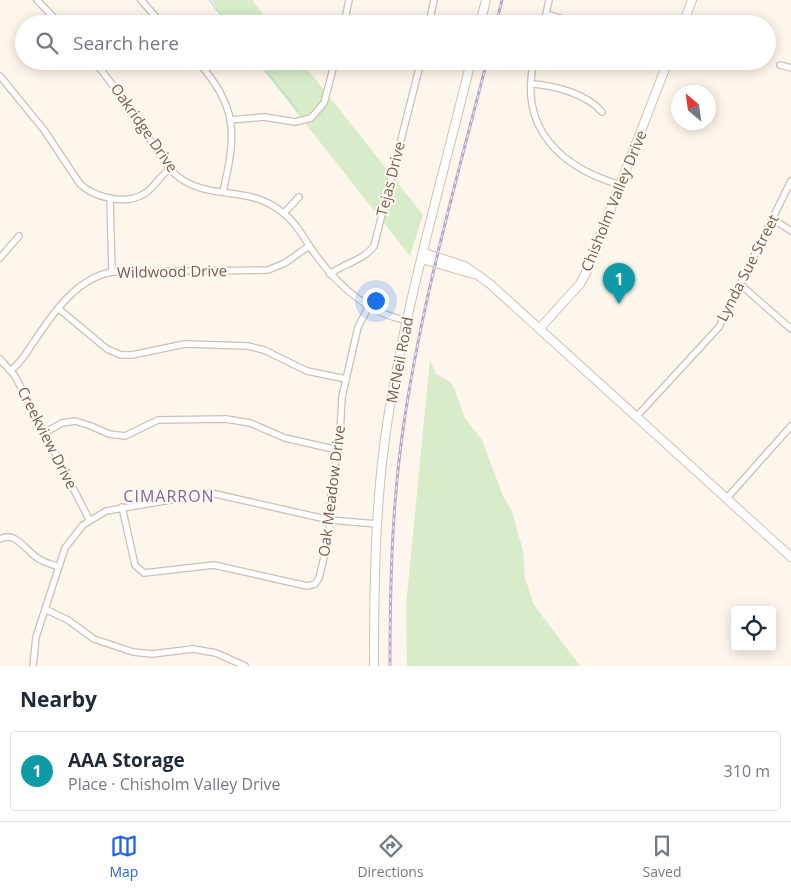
<!DOCTYPE html>
<meta charset="utf-8">
<style>
body{margin:0;font-family:"Open Sans",sans-serif;background:#f2f2f3;color:#1f2937}
.controls{position:absolute;right:15px;bottom:15px;display:grid;overflow:hidden;border-radius:5px;box-shadow:0 2px 12px #0003}
.controls button{width:45px;height:45px;display:grid;place-items:center;padding:0;border:0;border-bottom:1px solid #e0e1e3;background:#fff;color:#1f2937;font:25px sans-serif}
.compass{position:absolute;left:671px;top:85px;width:45px;height:45px;border-radius:50%;background:#fff;box-shadow:0 2px 12px #0003;rotate:331deg}
.you{position:absolute;left:375px;top:300px;width:18px;height:18px;margin:-12px;border:4px solid #fff;border-radius:50%;background:#1a73e8;box-shadow:0 0 0 8px #1a73e833}
.badge{display:grid;place-items:center;width:32px;height:32px;border-radius:50%;background:#2563eb;color:#fff;font-size:16px;font-weight:700}
.pin{position:absolute;translate:-50% -41px;filter:drop-shadow(0 1px 2px #0008)}
.pin::after{content:'';position:absolute;top:26px;width:18px;height:15px;background:inherit;clip-path:polygon(0 0,100% 0,50% 100%)}
.list{margin:0;padding:0;list-style:none}
h2{display:flex;justify-content:space-between;align-items:center;height:65px;margin:0;padding:0 20px;font-size:21px}
h2 small{font-size:16px;font-weight:400;color:#747a83}
.list li{display:grid;grid-template-columns:32px 1fr auto;gap:15px;align-items:center;box-sizing:border-box;height:80px;margin:0 10px 10px;padding:0 10px;border:1px solid #e0e1e3;border-radius:5px}
.list b{display:block;font-size:19px;white-space:nowrap}
.list p{margin:0;font-size:16px;white-space:nowrap;color:#747a83}
.list em{font-size:16px;font-style:normal;color:#747a83}
.icon{flex:none;width:28px;height:28px;fill:none;stroke:currentColor;stroke-width:2;stroke-linecap:round;stroke-linejoin:round}
.map{position:relative;flex:none;width:791px;height:666px;overflow:hidden}
.search{position:absolute;background:#fff;box-shadow:0 2px 12px #0003;left:15px;right:15px;top:15px;height:55px;display:flex;align-items:center;gap:12px;box-sizing:border-box;padding:0 18px;border-radius:28px;color:#747a83;font-size:19px}
.sheet{height:155px;background:#fff}
nav{display:flex;justify-content:space-around;align-items:center;box-sizing:border-box;height:70px;border-top:1px solid #e0e1e3;background:#fff;font-size:14px;color:#747a83}
nav a{display:grid;justify-items:center;gap:2px}
nav .on{color:#2563eb}
.map>svg:first-child{display:block}
.green{fill:#d8ecc9}
.lines{fill:none;stroke-linecap:round;stroke-linejoin:round}
.stream{stroke:#a5d3da;stroke-width:1}
.street-casing{stroke:#d1beb0;stroke-width:8}
.secondary-casing{stroke:#d6c0b0;stroke-width:10}
.street{stroke:#fff;stroke-width:5.5}
.secondary{stroke:#fff;stroke-width:8}
.rail-casing{stroke:#b9a8c9;stroke-width:3}
.rail{stroke:#fffaf3;stroke-width:1;stroke-dasharray:4;stroke-linecap:butt}
.labels{text-anchor:middle;stroke-width:4;stroke-linejoin:round;paint-order:stroke}
.street-label{font-size:15px;fill:#7a5c4d;stroke:#fffaf3}
.neighbourhood-label{font-size:16px;letter-spacing:1px;fill:#846695;stroke:#fffaf3}
</style>
<div class="map">
<svg width="791" height="666" viewBox="0 0 791 666">
<rect width="100%" height="100%" fill="#fdf6ec"/>
<g class="green">
<polygon points="211,0 252,0 271,24 228,24"/>
<polygon points="256,61 301,61 423,215 410,256"/>
<polygon points="430,360 436,374 451,382 454,388 465,418 482,440 503,496 512,511 523,551 525,578 534,605 580,666 407,666 406,605"/>
</g>
<g class="lines">
<g class="stream">
<polyline points="209,0 228,24"/>
<polyline points="258,61 298,111"/>
</g>
<defs>
<g id="street">
<polyline points="37,0 60,24"/>
<polyline points="141,0 162,24"/>
<polyline points="546,14 580,24"/>
<polyline points="344,24 349,0"/>
<polyline points="429,24 434,0"/>
<polyline points="544,24 549,0"/>
<path d="M94,61C113,84 129,108 145,132C155,146 163,164 176,175C208,202 248,184 282,212C297,223 304,239 315,254C338,286 367,313 408,321"/>
<path d="M197,61C239,107 236,135 223,192"/>
<path d="M534,61C518,128 561,168 621,185"/>
<polyline points="780,65 791,68"/>
<path d="M0,76L44,130L80,184C94,197 123,205 142,195C153,190 159,176 170,169"/>
<path d="M531,84C554,85 587,94 602,112"/>
<polyline points="230,120 264,117 295,122 311,118 324,103 335,61"/>
<polyline points="110,198 112,272"/>
<polyline points="284,213 299,197"/>
<polyline points="773,219 791,231"/>
<polyline points="0,258 19,236"/>
<path d="M330,274C344,263 363,261 374,246L421,61"/>
<polyline points="741,285 791,329"/>
<polyline points="59,309 107,349 121,355 132,355 185,344 248,346 264,350 307,371 346,379"/>
<polyline points="0,359 15,376 89,519"/>
<path d="M11,370C23,361 27,351 35,340C54,312 77,278 112,272L268,270L285,263L309,246"/>
<polyline points="637,416 719,327 791,181"/>
<polyline points="44,433 62,423 75,421 91,426 109,434 125,436 158,420 226,419 250,423 285,438 338,450"/>
<polyline points="727,498 791,426"/>
<polyline points="122,507 135,565 144,573 214,565 307,586 315,584 319,578 329,537 330,500 340,434 342,397 358,327 369,306"/>
<path d="M0,539C16,530 26,552 39,559C45,563 52,564 58,567"/>
<polyline points="45,609 68,620 94,639 133,652 152,654 193,649 216,653 245,666"/>
<polyline points="33,666 36,637 65,548 83,525 106,511 211,493 330,520 377,524"/>
</g>
<g id="secondary">
<polyline points="480,24 486,0"/>
<polyline points="683,24 692,0"/>
<polyline points="424,253 465,266 490,284 791,557"/>
<polyline points="422,259 473,274"/>
<polyline points="540,328 580,284 586,273 668,61"/>
<path d="M374,666C374,588 375,509 386,431C405,306 441,184 471,61"/>
</g>
</defs>
<use href="#street" class="street-casing"/>
<use href="#secondary" class="secondary-casing"/>
<use href="#street" class="street"/>
<use href="#secondary" class="secondary"/>
<defs>
<g id="rail">
<polyline points="496,24 502,0"/>
<path d="M390,666C390,582 392,499 405,416C423,297 457,178 487,61"/>
</g>
</defs>
<use href="#rail" class="rail-casing"/>
<use href="#rail" class="rail"/>
</g>
<g class="labels">
<g class="street-label">
<text transform="translate(144 128) rotate(55)" y="5">Oakridge Drive</text>
<text transform="translate(391 179) rotate(-76)" y="5">Tejas Drive</text>
<text transform="translate(614 201) rotate(-68)" y="5">Chisholm Valley Drive</text>
<text transform="translate(748 268) rotate(-63)" y="5">Lynda Sue Street</text>
<text transform="translate(172 272) rotate(-1)" y="5">Wildwood Drive</text>
<text transform="translate(400 360) rotate(-79)" y="5">McNeil Road</text>
<text transform="translate(47 438) rotate(63)" y="5">Creekview Drive</text>
<text transform="translate(332 491) rotate(-83)" y="5">Oak Meadow Drive</text>
</g>
<g class="neighbourhood-label">
<text x="169" y="502">CIMARRON</text>
</g>
</g>
</svg>
<div class="controls">
<button><svg class="icon" aria-label="locate" viewBox="0 0 24 24"><circle cx="12" cy="12" r="6"/><path d="M12 2v4M12 18v4M2 12h4M18 12h4"/></svg></button>
</div>
<svg class="compass" viewBox="-18 -18 36 36"><path d="M0-13l5 13h-10z" fill="#e53935"/><path d="M0 13l5-13h-10z" fill="#747a83"/></svg>
<div class="you"></div>
<div class="pin badge" style="left:619px;top:304px;background:#0f9aa8">1</div>
<div class="search"><svg class="icon" aria-label="search" viewBox="0 0 24 24"><circle cx="10" cy="10" r="6"/><path d="M15 15l6 6"/></svg>Search here</div>
</div>
<section class="sheet">
<h2>Nearby<small></small></h2>
<ul class="list">
<li><span class="badge" style="background:#0f9aa8">1</span><div><b>AAA Storage</b><p>Place · Chisholm Valley Drive</p></div><em>310 m</em></li>
</ul>
</section>
<nav>
<a class="on"><svg class="icon" aria-label="map" viewBox="0 0 24 24"><path d="M3 6l6-2 6 2 6-2v14l-6 2-6-2-6 2zM9 4v14M15 6v14"/></svg>Map</a>
<a><svg class="icon" aria-label="directions" viewBox="0 0 24 24"><path d="M12 3l9 9-9 9-9-9zM9 14v-3h6M13 9l2 2-2 2"/></svg>Directions</a>
<a><svg class="icon" aria-label="saved" viewBox="0 0 24 24"><path d="M7 4h10v16l-5-4-5 4z"/></svg>Saved</a>
</nav>
